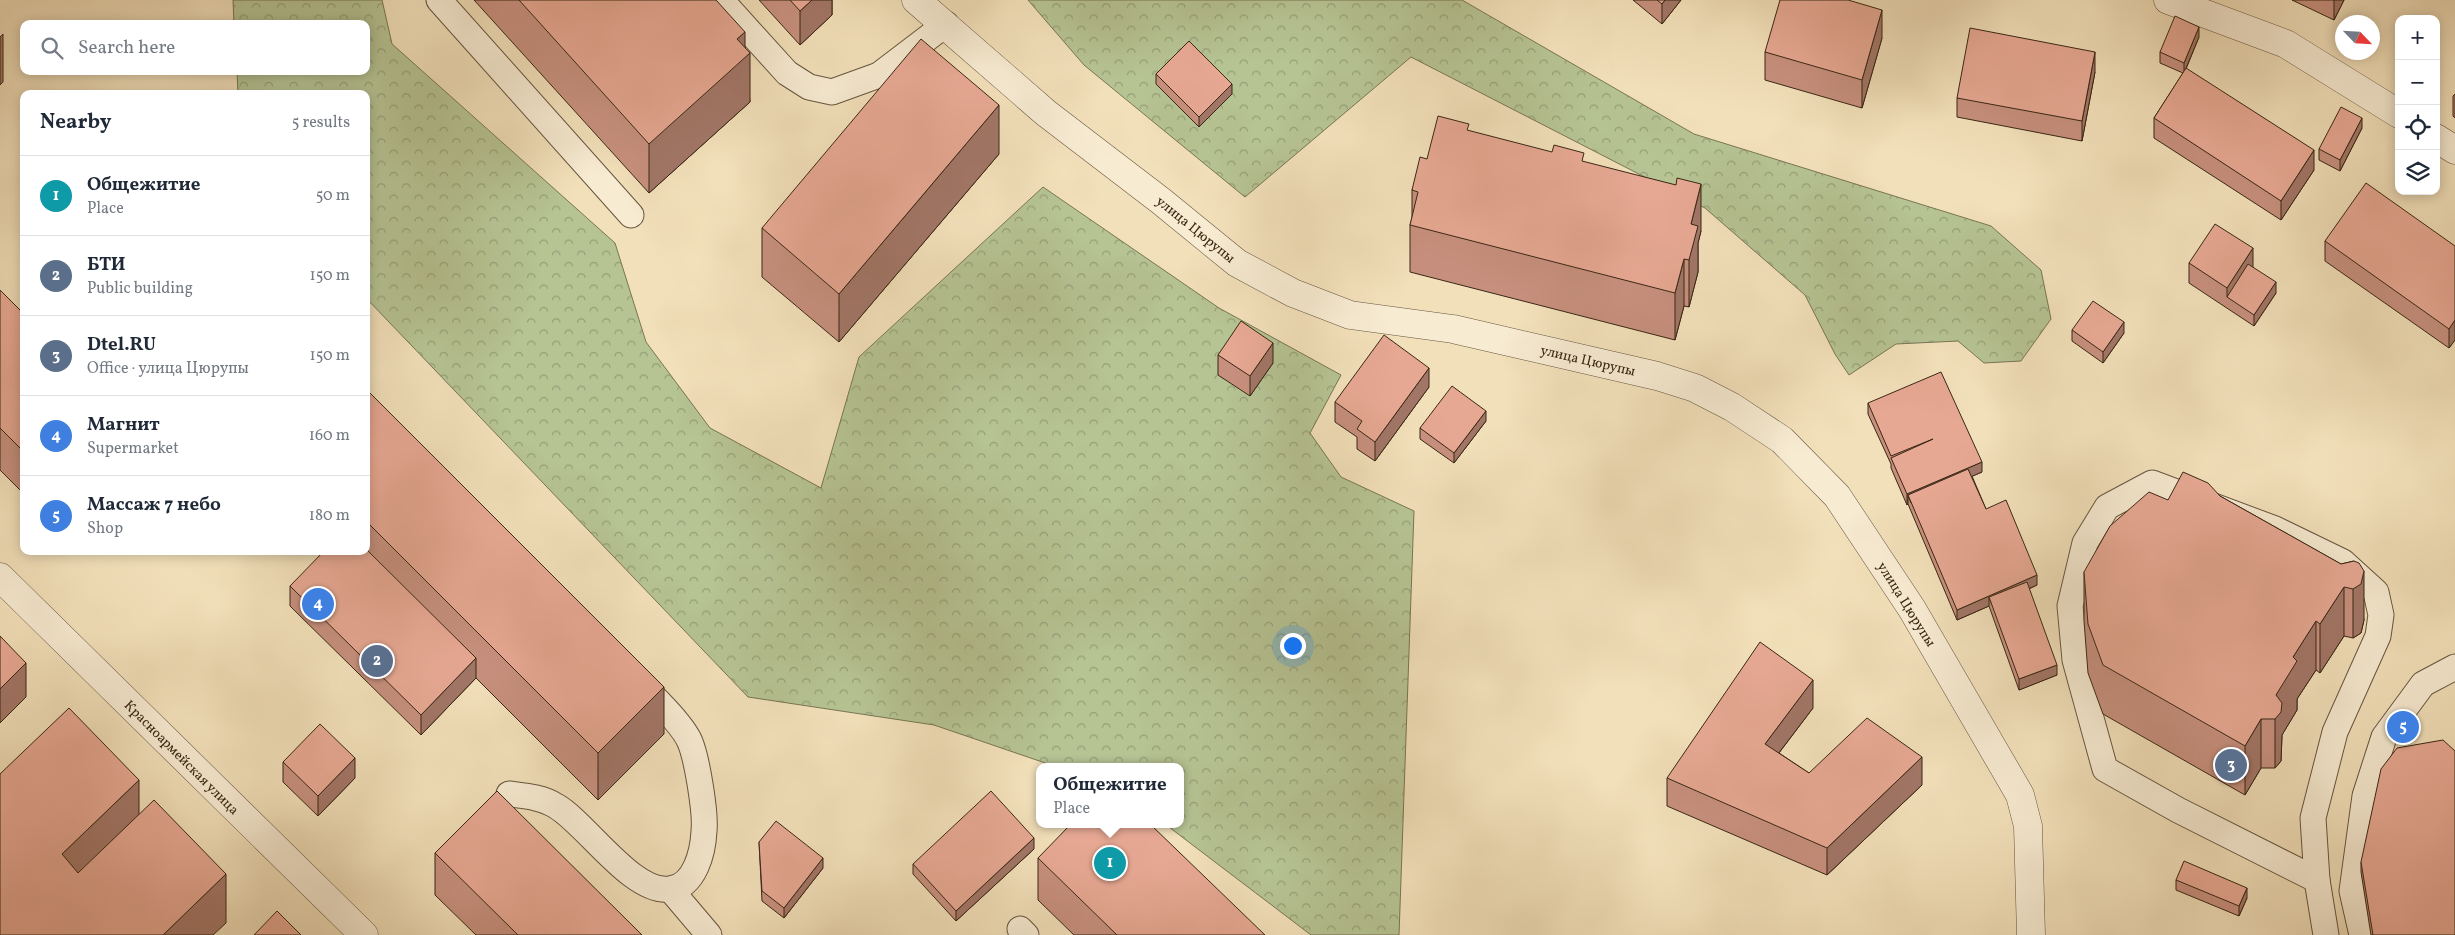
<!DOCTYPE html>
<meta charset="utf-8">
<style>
body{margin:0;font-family:Vollkorn,serif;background:#f6f6f7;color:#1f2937}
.controls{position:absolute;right:15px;top:15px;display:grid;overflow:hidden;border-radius:10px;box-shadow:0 2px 12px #0003}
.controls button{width:45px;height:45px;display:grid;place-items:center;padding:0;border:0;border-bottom:1px solid #e0e1e3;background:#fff;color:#1f2937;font:25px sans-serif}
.compass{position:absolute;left:2335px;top:15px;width:45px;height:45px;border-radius:50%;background:#fff;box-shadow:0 2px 12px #0003;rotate:115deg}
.you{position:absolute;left:1292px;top:645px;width:18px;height:18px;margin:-12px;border:4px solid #fff;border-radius:50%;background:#1a73e8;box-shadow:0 0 0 8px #1a73e833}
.badge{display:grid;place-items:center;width:32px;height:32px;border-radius:50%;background:#8f2418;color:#fff;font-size:16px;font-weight:700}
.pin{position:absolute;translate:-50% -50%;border:2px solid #fff;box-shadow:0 1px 5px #0006}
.popup{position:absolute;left:1036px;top:763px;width:148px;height:65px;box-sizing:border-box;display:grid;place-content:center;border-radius:10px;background:#fff;filter:drop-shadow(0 1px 4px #0005);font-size:16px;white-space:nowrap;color:#747a83}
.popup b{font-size:19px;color:#1f2937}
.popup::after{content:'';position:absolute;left:50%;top:100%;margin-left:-10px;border:10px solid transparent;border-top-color:#fff}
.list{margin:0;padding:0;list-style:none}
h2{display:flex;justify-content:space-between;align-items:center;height:65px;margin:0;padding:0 20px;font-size:21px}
h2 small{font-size:16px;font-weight:400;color:#747a83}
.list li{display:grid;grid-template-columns:32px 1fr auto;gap:15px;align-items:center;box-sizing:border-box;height:80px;padding:0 20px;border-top:1px solid #e0e1e3}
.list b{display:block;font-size:19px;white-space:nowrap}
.list p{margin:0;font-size:16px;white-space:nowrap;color:#747a83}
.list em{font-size:16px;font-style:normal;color:#747a83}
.icon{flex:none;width:28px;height:28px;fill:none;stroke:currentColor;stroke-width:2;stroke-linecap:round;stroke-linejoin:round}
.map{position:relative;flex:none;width:2455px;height:935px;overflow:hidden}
.search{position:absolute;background:#fff;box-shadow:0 2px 12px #0003;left:20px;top:20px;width:350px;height:55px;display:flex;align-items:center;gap:12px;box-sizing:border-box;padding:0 18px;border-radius:10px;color:#747a83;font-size:19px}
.panel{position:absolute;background:#fff;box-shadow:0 2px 12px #0003;left:20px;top:90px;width:350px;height:465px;border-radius:10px}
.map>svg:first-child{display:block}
.forest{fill:url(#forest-crowns);stroke:#787554}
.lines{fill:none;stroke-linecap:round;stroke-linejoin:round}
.service-casing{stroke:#67553e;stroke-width:27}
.minor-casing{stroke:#67553e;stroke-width:29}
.tertiary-casing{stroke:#67553e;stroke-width:29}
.service{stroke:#f7ebd2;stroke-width:25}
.minor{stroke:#f7ebd2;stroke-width:28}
.tertiary{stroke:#f7ebd2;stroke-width:28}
.wall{fill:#c7907e;stroke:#392714}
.shaded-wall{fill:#a27667;stroke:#392714}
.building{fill:#e7a893;stroke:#392714}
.labels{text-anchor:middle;stroke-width:5;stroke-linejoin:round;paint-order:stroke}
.street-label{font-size:14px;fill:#392714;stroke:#f7ebd2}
</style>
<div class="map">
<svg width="2455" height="935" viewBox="0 0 2455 935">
<defs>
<pattern id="forest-crowns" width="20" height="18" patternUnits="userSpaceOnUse" patternTransform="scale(1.25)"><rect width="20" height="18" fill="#b6c393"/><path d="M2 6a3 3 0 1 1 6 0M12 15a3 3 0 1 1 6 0" fill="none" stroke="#959e77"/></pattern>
</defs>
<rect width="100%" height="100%" fill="#f2e0ba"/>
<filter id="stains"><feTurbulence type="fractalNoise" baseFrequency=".004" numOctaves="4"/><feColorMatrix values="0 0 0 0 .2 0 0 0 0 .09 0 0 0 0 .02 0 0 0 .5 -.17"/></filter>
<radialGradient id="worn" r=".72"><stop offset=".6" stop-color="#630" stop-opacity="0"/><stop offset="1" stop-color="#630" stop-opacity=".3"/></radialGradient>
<g class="forest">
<polygon points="233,0 382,0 392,44 615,243 646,342 710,428 821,488 859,357 1043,187 1219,308 1341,375 1310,433 1341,477 1414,511 1399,935 1311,935 1165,824 1180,824 1180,767 1057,767 934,725 748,697 366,298 366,94 238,94 237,71 366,71 366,24 234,24"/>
<polygon points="1028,0 1462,0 1694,134 1991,226 2041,270 2051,319 2021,361 1984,363 1958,341 1896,344 1849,375 1835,354 1805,295 1705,208 1411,57 1245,197 1084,65"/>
</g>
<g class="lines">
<defs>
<g id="service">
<polyline points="439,0 631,215"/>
<polyline points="721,0 787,73 809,87 832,92 879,75 946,24"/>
<polygon points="2152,483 2275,529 2343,562 2376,592 2381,615 2378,636 2335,732 2313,818 2317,880 2178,810 2105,769 2075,660 2070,606 2085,543 2107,507"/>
<path d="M509,794C525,796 542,797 556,806C586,823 633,895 670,889C695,886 703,852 704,831C706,813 697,759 690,742C683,725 654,697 641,684"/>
<polyline points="2317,880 2326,935"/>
<polyline points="670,889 709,935"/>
<polyline points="1020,929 1026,935"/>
<polyline points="2362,935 2352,891 2365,796 2384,737 2423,684 2455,667"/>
</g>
<g id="minor">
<polyline points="916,0 1046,113 1161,201 1237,263 1293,293 1350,315 1453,329 1657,376 1695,388 1732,407 1782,440 1837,496 1912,609 2020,795 2028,826 2031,935"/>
<polyline points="2168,0 2286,44 2399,114"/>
<polyline points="2436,138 2455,150"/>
</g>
<polyline id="tertiary" points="0,577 364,935"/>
</defs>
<use href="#service" class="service-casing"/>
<use href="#minor" class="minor-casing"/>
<use href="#tertiary" class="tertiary-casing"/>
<use href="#service" class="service"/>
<use href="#minor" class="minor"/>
<use href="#tertiary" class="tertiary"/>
</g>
<g class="wall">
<polygon points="474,0 716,0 745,48 750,102 649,193"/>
<polygon points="759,0 832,0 832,15 800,45"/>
<polygon points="1633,0 1681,0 1662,24"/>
<polygon points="2292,0 2344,0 2334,20"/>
<polygon points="2199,37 2186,69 2314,170 2281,220 2154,138 2154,118 2183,73 2160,63 2160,52"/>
<polygon points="1882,38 1862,108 1765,80 1765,52"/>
<polygon points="2095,72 2082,141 1957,117 1957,98"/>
<polygon points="1156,74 1232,94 1199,127 1156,84"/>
<polygon points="2455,94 2455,118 2453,116 2453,96"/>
<polygon points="2362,128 2340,171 2319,160 2319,149"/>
<polygon points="1469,131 1584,162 1701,231 1698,243 1698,272 1689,307 1684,306 1675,340 1410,272 1410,225 1412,218 1412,190 1427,159"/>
<polygon points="999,154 839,342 762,277 762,228"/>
<polygon points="2325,241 2455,246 2455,340 2449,348 2325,261"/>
<polygon points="2189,263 2253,267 2276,293 2254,326 2189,283"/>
<polygon points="0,290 24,314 24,494 0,470"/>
<polygon points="2072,330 2124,333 2103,363 2072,341"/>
<polygon points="1218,355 1273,363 1250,396 1218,375"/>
<polygon points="1429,387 1375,461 1357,449 1357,437 1335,422 1335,402"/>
<polygon points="366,389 664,734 598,800 476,678 421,735 290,606 290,586 366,551"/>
<polygon points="1868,403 1982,472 1972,476 1986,509 2037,585 2029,589 2057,675 2019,690 1989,606 1957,620 1908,504 1907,505 1891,468 1891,464 1868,414"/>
<polygon points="1486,421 1454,463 1420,439 1420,428"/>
<polygon points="2220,496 2341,564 2354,561 2364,620 2361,633 2353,638 2344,636 2320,673 2316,670 2297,699 2297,710 2282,735 2281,761 2275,768 2261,768 2245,795 2103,714 2088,673 2084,621 2084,572 2168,500"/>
<polygon points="1813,708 1779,753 1809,773 1922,785 1827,875 1667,806 1667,778"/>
<polygon points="283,762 355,778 318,816 283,782"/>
<polygon points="759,842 823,868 784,918 762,901"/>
<polygon points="1034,849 956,921 913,874 913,864"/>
<polygon points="435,853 642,935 476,935 435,895"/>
<polygon points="1038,858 1265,935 1074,935 1038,900"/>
<polygon points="2361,862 2455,935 2371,935 2361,872"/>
<polygon points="2176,880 2247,898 2239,916 2176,890"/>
</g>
<g class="shaded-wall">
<polygon points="812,0 832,0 832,15 800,45 800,11"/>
<polygon points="1665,0 1681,0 1662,24 1662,4"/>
<polygon points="2334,0 2344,0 2334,20"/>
<polygon points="1882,10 1882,38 1862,108 1862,80"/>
<polygon points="2199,27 2199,37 2184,73 2184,63"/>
<polygon points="745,32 745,57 750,53 750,102 649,193 649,144 737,39"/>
<polygon points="3,34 3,82 0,85 0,37"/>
<polygon points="2095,52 2095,72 2082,141 2082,121"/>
<polygon points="1232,84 1232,94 1199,127 1199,117"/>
<polygon points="999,105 999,154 839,342 839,294"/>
<polygon points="2362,118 2362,128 2340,171 2340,160"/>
<polygon points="2314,150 2314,170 2281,220 2281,201"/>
<polygon points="1701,184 1701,231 1698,243 1698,272 1689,307 1689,260 1691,224"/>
<polygon points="2253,248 2253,268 2227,297 2227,288"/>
<polygon points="1684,259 1684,306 1675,340 1675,293"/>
<polygon points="2276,282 2276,293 2254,326 2254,315"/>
<polygon points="2455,320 2455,340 2449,348 2449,329"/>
<polygon points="2124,322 2124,333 2103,363 2103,352"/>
<polygon points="1273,343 1273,363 1250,396 1250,376"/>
<polygon points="1429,368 1429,387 1375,461 1375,442"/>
<polygon points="1486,411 1486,421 1454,463 1454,453"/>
<polygon points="1982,462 1982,472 1911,503 1908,495 1908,504 1907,505 1907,494"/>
<polygon points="2364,571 2364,620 2361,633 2353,638 2353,589"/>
<polygon points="2037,575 2037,585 1992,605 1989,597 1989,606 1957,620 1957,610"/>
<polygon points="2344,587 2344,636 2320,673 2320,624"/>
<polygon points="2316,621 2316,670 2297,699 2297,710 2282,735 2281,761 2275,768 2275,719 2276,695 2293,657"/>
<polygon points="476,658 476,678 421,735 421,715"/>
<polygon points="26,663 26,697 0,723 0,689"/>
<polygon points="2057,665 2057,675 2019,690 2019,679"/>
<polygon points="1813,680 1813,708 1765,771 1765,744"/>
<polygon points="664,687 664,734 598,800 598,753"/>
<polygon points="2261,719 2261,768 2245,795 2245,746"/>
<polygon points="1922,757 1922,785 1827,875 1827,848"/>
<polygon points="355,758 355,778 318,816 318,796"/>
<polygon points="139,780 139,829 62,903 62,854"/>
<polygon points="1034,838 1034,849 956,921 956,911"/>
<polygon points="823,858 823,868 784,918 784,908"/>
<polygon points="226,874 226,923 213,935 163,935"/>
<polygon points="2247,888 2247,898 2239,916 2239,906"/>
</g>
<g class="building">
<polygon points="519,0 716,0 745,32 737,39 750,53 649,144"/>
<polygon points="790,0 812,0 800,11"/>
<polygon points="1657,0 1665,0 1662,4"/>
<polygon points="1780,0 1848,0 1882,10 1862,80 1765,52"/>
<polygon points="2175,16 2199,27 2184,63 2160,52"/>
<polygon points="1970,28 2095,52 2082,121 1957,98"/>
<polygon points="921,39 999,105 839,294 762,228"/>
<polygon points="1189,41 1232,84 1199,117 1156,74"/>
<polygon points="2186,68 2314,150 2281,201 2154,118"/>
<polygon points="2341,107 2362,118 2340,160 2319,149"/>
<polygon points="1438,116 1469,124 1467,130 1552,152 1554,145 1584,153 1582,161 1676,185 1677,178 1701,184 1691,224 1698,226 1689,260 1684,259 1675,293 1410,225 1418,192 1412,190 1420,157 1427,159"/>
<polygon points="2366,183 2455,246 2455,320 2449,329 2325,241"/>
<polygon points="2215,224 2253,248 2227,288 2189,263"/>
<polygon points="2248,264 2276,282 2254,315 2227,297"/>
<polygon points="0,290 24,314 24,452 0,428"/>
<polygon points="2093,301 2124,322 2103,352 2072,330"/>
<polygon points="1241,321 1273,343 1250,376 1218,355"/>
<polygon points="1384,335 1429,368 1375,442 1357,429 1362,421 1335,402"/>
<polygon points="1941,372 1982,462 1907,494 1891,458 1933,439 1891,456 1868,403"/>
<polygon points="1452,386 1486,411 1454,453 1420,428"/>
<polygon points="366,389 664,687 598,753 366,521"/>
<polygon points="1968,469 1986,509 2006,500 2037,575 1957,610 1908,495"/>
<polygon points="2183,472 2208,483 2220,496 2341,564 2354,561 2359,563 2364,571 2361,584 2353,589 2344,587 2320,624 2316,621 2293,657 2297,661 2276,695 2282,703 2281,712 2275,719 2261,719 2245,746 2103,665 2088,624 2084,572 2110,526 2149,492 2168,500"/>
<polygon points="366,549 476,658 421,715 290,586 324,551 366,551"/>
<polygon points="2027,582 2057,665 2019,679 1989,597"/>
<polygon points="0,636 26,663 0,689"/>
<polygon points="1760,642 1813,680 1765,744 1809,773 1867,718 1922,757 1827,848 1667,778"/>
<polygon points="69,708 139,780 62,854 78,873 154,800 226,874 163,935 0,935 0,774"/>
<polygon points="320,724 355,758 318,796 283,762"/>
<polygon points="2443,740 2455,751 2455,935 2373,935 2361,862 2381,769 2397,748"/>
<polygon points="497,791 642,935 518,935 435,853"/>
<polygon points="991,791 1034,838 956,911 913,864"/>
<polygon points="776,821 823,858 784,908 762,891 759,842"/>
<polygon points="1071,824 1150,824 1265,935 1117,935 1038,858"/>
<polygon points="2184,861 2247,888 2239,906 2176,880"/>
<polygon points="277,911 301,935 254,935"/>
</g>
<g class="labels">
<g class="street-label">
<text transform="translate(1196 229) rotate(39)" y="5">улица Цюрупы</text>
<text transform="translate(1588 360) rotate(13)" y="5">улица Цюрупы</text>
<text transform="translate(1907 604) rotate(58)" y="5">улица Цюрупы</text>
<text transform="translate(182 757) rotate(45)" y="5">Красноармейская улица</text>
</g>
</g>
<rect width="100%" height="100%" filter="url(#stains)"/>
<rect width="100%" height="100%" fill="url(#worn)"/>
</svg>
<div class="controls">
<button>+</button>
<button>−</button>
<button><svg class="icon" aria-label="locate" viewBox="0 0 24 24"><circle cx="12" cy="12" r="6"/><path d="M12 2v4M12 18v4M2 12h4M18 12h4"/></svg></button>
<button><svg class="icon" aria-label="layers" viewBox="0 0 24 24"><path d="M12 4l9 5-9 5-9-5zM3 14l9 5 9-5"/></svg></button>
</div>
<svg class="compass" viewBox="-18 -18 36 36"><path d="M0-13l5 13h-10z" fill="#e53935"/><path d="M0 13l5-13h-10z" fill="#747a83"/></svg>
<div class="you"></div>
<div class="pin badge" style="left:1110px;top:863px;background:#0f9aa8">1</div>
<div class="popup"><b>Общежитие</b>Place</div>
<div class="pin badge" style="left:377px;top:661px;background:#5c6f8a">2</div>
<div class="pin badge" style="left:2231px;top:765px;background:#5c6f8a">3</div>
<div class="pin badge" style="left:318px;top:604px;background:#3f7fe0">4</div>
<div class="pin badge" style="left:2403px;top:727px;background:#3f7fe0">5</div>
<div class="search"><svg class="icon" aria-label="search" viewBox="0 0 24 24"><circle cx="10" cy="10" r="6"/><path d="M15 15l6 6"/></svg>Search here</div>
<section class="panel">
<h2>Nearby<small>5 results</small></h2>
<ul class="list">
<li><span class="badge" style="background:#0f9aa8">1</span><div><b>Общежитие</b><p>Place</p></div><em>50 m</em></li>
<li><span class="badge" style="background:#5c6f8a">2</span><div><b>БТИ</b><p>Public building</p></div><em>150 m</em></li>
<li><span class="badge" style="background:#5c6f8a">3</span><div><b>Dtel.RU</b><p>Office · улица Цюрупы</p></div><em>150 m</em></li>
<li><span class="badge" style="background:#3f7fe0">4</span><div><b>Магнит</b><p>Supermarket</p></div><em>160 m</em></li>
<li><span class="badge" style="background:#3f7fe0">5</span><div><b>Массаж 7 небо</b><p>Shop</p></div><em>180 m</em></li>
</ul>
</section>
</div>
